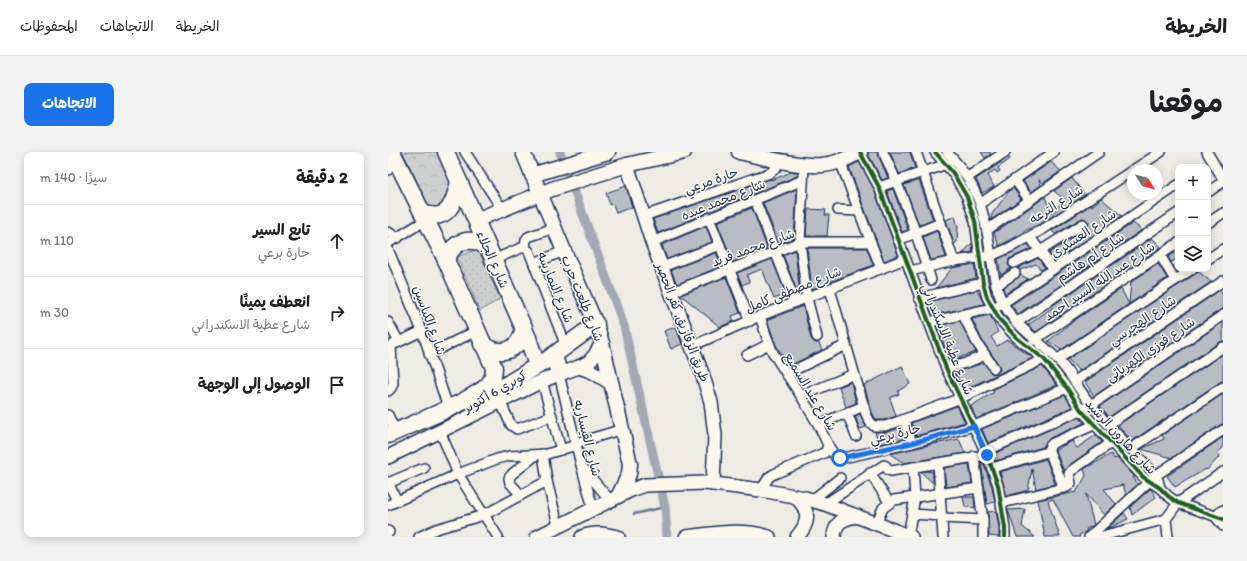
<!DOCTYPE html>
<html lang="ar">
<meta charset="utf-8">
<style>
body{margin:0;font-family:Itim,"Playpen Sans Arabic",sans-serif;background:#f2f2f2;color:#202124;direction:rtl}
.controls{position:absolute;right:12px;top:12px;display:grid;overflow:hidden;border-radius:8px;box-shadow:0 2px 10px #0003}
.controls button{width:36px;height:36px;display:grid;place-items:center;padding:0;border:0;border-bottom:1px solid #e0e0e0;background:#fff;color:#202124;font:20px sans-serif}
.compass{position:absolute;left:739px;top:12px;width:36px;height:36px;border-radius:50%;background:#fff;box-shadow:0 2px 10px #0003;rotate:127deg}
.stop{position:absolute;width:12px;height:12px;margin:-9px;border:3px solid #1a73e8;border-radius:50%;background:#fff}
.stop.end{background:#1a73e8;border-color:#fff;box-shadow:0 1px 4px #0008}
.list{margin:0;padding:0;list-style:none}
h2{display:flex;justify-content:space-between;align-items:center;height:52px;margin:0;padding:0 16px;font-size:17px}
h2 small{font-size:13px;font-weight:400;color:#757577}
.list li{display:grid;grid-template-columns:26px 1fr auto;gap:12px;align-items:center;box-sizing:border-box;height:72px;padding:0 16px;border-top:1px solid #e0e0e0}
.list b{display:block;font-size:15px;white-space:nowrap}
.list p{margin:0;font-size:13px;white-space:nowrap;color:#757577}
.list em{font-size:13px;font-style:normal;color:#757577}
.icon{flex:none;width:22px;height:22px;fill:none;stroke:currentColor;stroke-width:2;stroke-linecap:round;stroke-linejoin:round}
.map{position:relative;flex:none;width:835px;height:385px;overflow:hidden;direction:ltr;border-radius:8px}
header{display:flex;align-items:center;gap:24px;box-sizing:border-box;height:56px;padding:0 20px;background:#fff;border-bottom:1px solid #e0e0e0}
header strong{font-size:19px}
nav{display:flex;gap:22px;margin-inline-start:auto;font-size:14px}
.intro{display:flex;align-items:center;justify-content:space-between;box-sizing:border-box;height:96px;padding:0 24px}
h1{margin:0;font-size:28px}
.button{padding:10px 18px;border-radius:8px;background:#1a73e8;color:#fff;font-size:14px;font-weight:700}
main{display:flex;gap:24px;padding:0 24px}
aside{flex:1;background:#fff;border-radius:8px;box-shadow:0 2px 10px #0003}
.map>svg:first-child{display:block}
.grass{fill:url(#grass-dots);stroke:#747f96}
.forest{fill:url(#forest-crowns);stroke:#747f96}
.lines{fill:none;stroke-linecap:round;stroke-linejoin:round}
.stream{stroke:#6d7892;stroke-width:2.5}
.canal{stroke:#a3a8b4;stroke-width:9}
.building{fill:#b9bcc3;stroke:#1b2f5e}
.street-casing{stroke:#1b2f5e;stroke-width:12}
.secondary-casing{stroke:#1b2f5e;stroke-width:16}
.primary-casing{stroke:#1b2f5e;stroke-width:17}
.highway-casing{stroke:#1b2f5e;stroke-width:19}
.street{stroke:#fbf7ec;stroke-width:9}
.secondary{stroke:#fbf7ec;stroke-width:13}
.primary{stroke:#fbf7ec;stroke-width:14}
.highway{stroke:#fbf7ec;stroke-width:16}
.cycleway-casing{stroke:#fbf7ec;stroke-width:6}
.cycleway{stroke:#1b5e20;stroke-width:4}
.route{stroke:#1a73e8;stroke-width:5}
.labels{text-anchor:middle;stroke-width:3;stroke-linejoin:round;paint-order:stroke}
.street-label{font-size:13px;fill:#1b2f5e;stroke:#fbf7ec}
</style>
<header>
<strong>الخريطة</strong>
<nav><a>الخريطة</a><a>الاتجاهات</a><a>المحفوظات</a></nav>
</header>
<div class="intro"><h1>موقعنا</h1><a class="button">الاتجاهات</a></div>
<main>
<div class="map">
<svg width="835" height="385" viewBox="0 0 835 385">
<defs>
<pattern id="grass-dots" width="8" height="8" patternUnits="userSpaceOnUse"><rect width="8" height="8" fill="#cecfcf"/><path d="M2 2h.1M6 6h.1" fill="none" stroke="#b0b2b4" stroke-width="1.8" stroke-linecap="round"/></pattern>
<pattern id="forest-crowns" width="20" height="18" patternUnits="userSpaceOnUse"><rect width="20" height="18" fill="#cecfcf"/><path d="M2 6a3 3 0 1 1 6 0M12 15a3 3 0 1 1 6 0" fill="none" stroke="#b0b2b4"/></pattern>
</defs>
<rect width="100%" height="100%" fill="#eeebe4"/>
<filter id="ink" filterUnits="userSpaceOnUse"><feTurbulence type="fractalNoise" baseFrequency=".025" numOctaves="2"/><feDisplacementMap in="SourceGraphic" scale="8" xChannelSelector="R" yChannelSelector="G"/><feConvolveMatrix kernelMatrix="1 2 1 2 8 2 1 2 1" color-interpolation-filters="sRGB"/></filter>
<g filter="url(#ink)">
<polygon class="grass" points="90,97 112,147 92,159 69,105"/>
<polygon class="forest" points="15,0 49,0 65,35 61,51 42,57"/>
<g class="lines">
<polyline class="stream" points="246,362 277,355"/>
<polyline class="canal" points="172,0 236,174 277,355 279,385"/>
</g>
<g class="building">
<polygon points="480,0 489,0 500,26 494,28 480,2"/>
<polygon points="502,0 522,0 527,16 511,22"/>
<polygon points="593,0 602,0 603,2 597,6"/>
<polygon points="621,5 622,7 610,16 612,19 609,21 607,18 600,23 606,35 594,41 588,27"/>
<polygon points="471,10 486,37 510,103 496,109 461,15"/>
<polygon points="663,10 673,19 655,31 651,28 653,33 643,40 635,29"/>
<polygon points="403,20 410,20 409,24 270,81 265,67 382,27 384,28"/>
<polygon points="684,26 697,43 654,71 636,79 637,80 611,94 606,81 657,45 664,62 676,47 666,39"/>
<polygon points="531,28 545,68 531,73 516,33"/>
<polygon points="238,34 244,55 228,61 225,52 222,53 218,41"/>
<polygon points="625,36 633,47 603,68 604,62 621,39"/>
<polygon points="409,37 406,86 391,92 375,51"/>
<polygon points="505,37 520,78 514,80 499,39"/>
<polygon points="713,46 734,64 667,109 661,101 698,77 701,71 698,67 694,66 667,82 664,79 704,52 704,54"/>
<polygon points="364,56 379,96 345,110 329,70"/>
<polygon points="420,57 438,58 437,63 441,63 439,84 418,84"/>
<polygon points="567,64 570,75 569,90 566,92 558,68"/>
<polygon points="745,71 754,78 630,162 623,153"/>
<polygon points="318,74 324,90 279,107 274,93"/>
<polygon points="549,79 558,105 543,108 535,85"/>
<polygon points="764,86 773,95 648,180 640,173 665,155 664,154"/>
<polygon points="584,91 585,100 574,102 575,101"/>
<polygon points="640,92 643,97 621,107 620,113 623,116 613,123 610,107"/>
<polygon points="419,96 479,96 485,113 424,137"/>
<polygon points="407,98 412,142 410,142 395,103"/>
<polygon points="328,101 334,114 289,132 283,118"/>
<polygon points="786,101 790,104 790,107 783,110 780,105"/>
<polygon points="650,106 657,116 653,118 648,112 632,118 630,116"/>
<polygon points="384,107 398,142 386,147 374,117 359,123 361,130 354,133 349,121"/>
<polygon points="586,112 588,126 548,136 564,116"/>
<polygon points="770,112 779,126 741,152 743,130"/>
<polygon points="810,119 823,130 691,219 680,207 807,122"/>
<polygon points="633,123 640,127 617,142 615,136"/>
<polygon points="338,125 352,161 344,164 346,169 332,175 293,143"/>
<polygon points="733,137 741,152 673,198 660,189 687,168"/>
<polygon points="589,138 596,152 545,163 540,150"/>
<polygon points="832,138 835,144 835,157 832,158 706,244 697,230"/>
<polygon points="415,154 423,187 427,191 431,191 434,198 401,214 388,193 379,168"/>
<polygon points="602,163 610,180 603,185 609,194 619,188 645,206 575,238 567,220 596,211 604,222 609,221 612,218 611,213 594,188 584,167"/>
<polygon points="572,169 588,200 562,209 549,174"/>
<polygon points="835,170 835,189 832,190 721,265 712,254"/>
<polygon points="288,175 294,192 283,197 276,179"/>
<polygon points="835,202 835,229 832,230 744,289 733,277 730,273"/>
<polygon points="514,214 522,232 510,239 511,242 502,246 508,264 496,268 488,268 484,260 476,233"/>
<polygon points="654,214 669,233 588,267 583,254 606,240 604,238"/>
<polygon points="463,230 468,251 458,255 451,235"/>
<polygon points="835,242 835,272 832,273 784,306 753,297 776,287 774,283"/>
<polygon points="677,243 684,255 600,291 594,277"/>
<polygon points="569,254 577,270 528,284 523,271"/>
<polygon points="472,262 478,275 472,277 467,264"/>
<polygon points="691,265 696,271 662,286 655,295 607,309 605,302"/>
<polygon points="512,276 516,287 491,292 487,280 499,280"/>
<polygon points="708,283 714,290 680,314 676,319 667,298 684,289 689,296"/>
<polygon points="835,285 835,296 830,300 832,304 819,318 818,317 787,335 779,324"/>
<polygon points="571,287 577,301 516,311 502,302 541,293"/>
<polygon points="723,302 726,307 729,306 747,325 745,325 750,332 738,343 735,333 716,337 728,352 716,363 698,342 706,373 698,377 699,379 691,383 692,385 685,385 665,347 660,349 672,385 657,385 650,348 688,340 698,324 696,317"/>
<polygon points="658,307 667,332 648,337 644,317 640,338 619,344 612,320"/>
<polygon points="593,310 595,310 604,335 607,350 599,352"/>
<polygon points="579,312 581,313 584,331 558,335 556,316"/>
<polygon points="537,319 545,320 545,331 533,320"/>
<polygon points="763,337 768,345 744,363 742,355 761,338"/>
<polygon points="575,345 586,345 587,356 577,355"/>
<polygon points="637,357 634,374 647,385 629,385 620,358"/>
<polygon points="608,359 611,376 611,385 601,384 600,360"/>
<polygon points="736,361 740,367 719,377"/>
</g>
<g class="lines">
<defs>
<g id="street">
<polyline points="77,0 114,57"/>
<polyline points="472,0 491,35 558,216 599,303 610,333 617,376 617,385"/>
<path d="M495,0C515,41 529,84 543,128"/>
<polyline points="528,0 566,109"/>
<polyline points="547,0 565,21 579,45 587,69 595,131 599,145 611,167 629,186 656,207 679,236 693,258 755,325 772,336 780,344 790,351 835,367"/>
<path d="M559,0C589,32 596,56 602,98C605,116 606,134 615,151C628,176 650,187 669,207C683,221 691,238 703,253C722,276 743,296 763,318L770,328L772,336"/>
<polyline points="819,0 835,27"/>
<polyline points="452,9 493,117"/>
<polyline points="416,13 412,90 419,146 429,185"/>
<polyline points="0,18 8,7"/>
<polyline points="745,18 773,0"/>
<polyline points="580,25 617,0"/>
<polyline points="627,28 642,49"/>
<polyline points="491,35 559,12"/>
<polyline points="820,40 835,30"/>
<polyline points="367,48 407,150"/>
<polyline points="592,52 666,0"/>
<polyline points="450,58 471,59"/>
<polyline points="256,64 382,21 388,16 389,7"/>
<polyline points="321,66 362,169"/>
<polyline points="820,71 835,61"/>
<polyline points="599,78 711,0"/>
<polyline points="0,80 10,86"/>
<polyline points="642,85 665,117"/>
<polyline points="510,88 553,71"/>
<polyline points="264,90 415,28"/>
<polyline points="0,91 38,68"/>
<polyline points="137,96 138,88 140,85 166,76"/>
<polyline points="0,97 34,179 58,249"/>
<polyline points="772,103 787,128"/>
<polyline points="820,107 835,97"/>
<polyline points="105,108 133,96 137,96 141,99 178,194"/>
<polyline points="146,111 176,99"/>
<polyline points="626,111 652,99 695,72"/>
<polyline points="274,115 332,93"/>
<polyline points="522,119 566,109 603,104 623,95 657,76 745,18"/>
<polyline points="608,134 627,121"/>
<polyline points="442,137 478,262 482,270 486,274 497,274 506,271 573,246 656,207"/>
<polyline points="284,140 412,90 483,90"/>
<polyline points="531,146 595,131"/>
<polyline points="575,163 589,191 606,216"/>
<polyline points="372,164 378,183 385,201 413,244 431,274 440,293 438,299 436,301 386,322 381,325 373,338"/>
<polyline points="0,170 11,190"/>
<polyline points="541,170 605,156 615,151 790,33"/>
<polyline points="628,171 790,61"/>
<polyline points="646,188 790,91"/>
<polyline points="304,194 372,164 517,107"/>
<polyline points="0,195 34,179"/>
<polyline points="41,202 88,179"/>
<polyline points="359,203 381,192"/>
<polyline points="670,207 804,117"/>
<polyline points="558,216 578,211 597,203"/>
<polyline points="171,222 193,313 205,356"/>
<polyline points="398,222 458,193"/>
<polyline points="154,229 173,298"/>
<polyline points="687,229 835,129"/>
<polyline points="0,239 3,236 5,231 3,194"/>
<polyline points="413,244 466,222"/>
<polyline points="112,249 123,273 129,277 164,264"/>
<polyline points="0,263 5,274"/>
<polyline points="454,263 476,254"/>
<polyline points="516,268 524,291"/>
<polyline points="721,272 835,195"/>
<path d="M431,274C437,271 455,259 460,265C464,270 465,278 468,284"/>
<polyline points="52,279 70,322 110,385"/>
<polyline points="188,291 235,277"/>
<polyline points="440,293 446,303 455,306 524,291 586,274 679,236"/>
<polyline points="743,297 835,235"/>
<polyline points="597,299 693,258 703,253 835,163"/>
<polyline points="661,299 676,336"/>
<polyline points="155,302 159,329 170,373"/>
<polyline points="586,304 595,368 595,385"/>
<polyline points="550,311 555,385"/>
<polyline points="195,316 222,348"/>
<polyline points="604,316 659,300 662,294 665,291 706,273"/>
<polyline points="482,321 501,350"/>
<polyline points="0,330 9,349"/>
<polyline points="0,331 36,316"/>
<polyline points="133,343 122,331 121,326 124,322 148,303"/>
<polyline points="424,348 452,326"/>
<polyline points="614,351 679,335 683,331 681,322 683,319 723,291"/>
<polyline points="437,352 496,313 498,314 500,318 503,319 599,303"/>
<polyline points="0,353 70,322 109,307 121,304 159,302 188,293"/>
<polyline points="835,358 827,364 835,374"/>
<polyline points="524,362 554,364"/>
<polyline points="555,366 595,368"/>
<polyline points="778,367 780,385"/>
<polyline points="488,372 495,356 506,348 591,336"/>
<polyline points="0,379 1,380"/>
<polyline points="520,384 527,345 525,315"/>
<polyline points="31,385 48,377 96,363 159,329"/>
<polyline points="701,385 767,324 835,278"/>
<polyline points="711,385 778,367 790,351 835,320"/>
</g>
<g id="secondary">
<polyline points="239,13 264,90 314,221 323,250 327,283 325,332"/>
<polyline points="191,215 205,220 224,232"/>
<polyline points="0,305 154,229 171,222 191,215 201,210 207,203 214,191"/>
<path d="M408,345C422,359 422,370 409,385"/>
<polyline points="149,385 243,338 257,333 318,331 373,338 417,346 437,352 523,385"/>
<path d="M194,385C206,380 217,382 230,385"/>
<path d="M298,385C326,382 353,376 381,385"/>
<path d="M446,385C447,370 455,366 469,364"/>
</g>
<g id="primary">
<polyline points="135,0 176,99 208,172 214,191 242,312 241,322 231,343"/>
<path d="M351,0C374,5 412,15 434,13C448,12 460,6 472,0"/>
<polyline points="144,23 220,0"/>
<polyline points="88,68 164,37 239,13 296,0"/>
</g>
<g id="highway">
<polyline points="58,0 140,186 149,214"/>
<path d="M35,61C61,71 66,50 71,30"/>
<path d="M58,108C66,88 83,83 100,96"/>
<path d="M94,192C113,206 132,199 136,175"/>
<polyline points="166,203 171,222"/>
<polyline points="93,248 159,208 208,172"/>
<path d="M0,283C25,272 50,262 74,250C82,245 91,241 98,235C104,230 106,223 106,216L58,108L4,0"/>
</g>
</defs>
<use href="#street" class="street-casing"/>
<use href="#secondary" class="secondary-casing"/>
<use href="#primary" class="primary-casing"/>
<use href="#highway" class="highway-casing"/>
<use href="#street" class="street"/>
<use href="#secondary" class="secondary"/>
<use href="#primary" class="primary"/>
<use href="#highway" class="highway"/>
<defs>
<g id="cycleway">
<polyline points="472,0 491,35 558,216 599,303 610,333 617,376 617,385"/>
<polyline points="547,0 565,21 579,45 587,69 595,131 599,145 611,167 629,186 656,207 679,236 693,258 755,325 772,336 780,344 790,351 835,367"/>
</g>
</defs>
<use href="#cycleway" class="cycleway-casing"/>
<use href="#cycleway" class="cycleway"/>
</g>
</g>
<g class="lines" filter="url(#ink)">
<polyline class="route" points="452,306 524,291 586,274 599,303"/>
</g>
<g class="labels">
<g class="street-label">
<text transform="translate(323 28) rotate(-19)" y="5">حارة مرعي</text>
<text transform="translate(335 47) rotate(-22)" y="5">شارع محمد عبده</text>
<text transform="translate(668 52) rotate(-32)" y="5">شارع الترعه</text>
<text transform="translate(695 81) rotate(-34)" y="5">شارع العسكرى</text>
<text transform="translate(365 95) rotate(-20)" y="5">شارع محمد فريد</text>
<text transform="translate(702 105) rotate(-34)" y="5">شارع أم هاشم</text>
<text transform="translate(105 107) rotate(66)" y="5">شارع الجلاء</text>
<text transform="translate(711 129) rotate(-34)" y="5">شارع عبد الله السيد احمد</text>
<text transform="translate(168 135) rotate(68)" y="5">شارع النمارسه</text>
<text transform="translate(405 137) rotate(-22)" y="5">شارع مصطفى كامل</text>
<text transform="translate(195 146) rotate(68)" y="5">شارع طلعت حرب</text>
<text transform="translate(42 168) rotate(70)" y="5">شارع الكباسين</text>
<text transform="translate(754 168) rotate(-34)" y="5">شارع الهجرسي</text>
<text transform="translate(295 170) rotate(69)" y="5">طريق الزقازيق, كفر الحصر</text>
<text transform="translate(560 187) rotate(68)" y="5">شارع عطية الاسكندراني</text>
<text transform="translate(762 197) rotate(-34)" y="5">شارع فوزي الكهربائى</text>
<text transform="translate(107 239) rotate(-30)" y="5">كوبري 6 أكتوبر</text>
<text transform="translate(423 239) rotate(59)" y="5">شارع عبد السميع</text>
<text transform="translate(507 281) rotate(-13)" y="5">حارة برعي</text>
<text transform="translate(733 284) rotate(47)" y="5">شارع هارون الرشيد</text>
<text transform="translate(200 286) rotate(76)" y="5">شارع القيساريه</text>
</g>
</g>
</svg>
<div class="controls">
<button>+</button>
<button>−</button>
<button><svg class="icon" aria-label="layers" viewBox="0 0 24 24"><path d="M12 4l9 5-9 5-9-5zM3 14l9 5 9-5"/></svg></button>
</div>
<svg class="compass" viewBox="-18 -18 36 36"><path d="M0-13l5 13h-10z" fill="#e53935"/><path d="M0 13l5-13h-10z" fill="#757577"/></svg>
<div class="stop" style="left:452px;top:306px"></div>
<div class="stop end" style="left:599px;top:303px"></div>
</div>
<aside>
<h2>2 دقيقة<small>سيرًا · 140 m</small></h2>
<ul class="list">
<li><svg class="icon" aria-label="ahead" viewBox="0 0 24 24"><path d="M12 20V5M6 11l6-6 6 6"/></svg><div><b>تابع السير</b><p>حارة برعي</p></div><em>110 m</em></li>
<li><svg class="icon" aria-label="right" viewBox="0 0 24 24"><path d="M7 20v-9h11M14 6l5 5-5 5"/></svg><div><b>انعطف يمينًا</b><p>شارع عطية الاسكندراني</p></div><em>30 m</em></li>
<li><svg class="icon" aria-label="arrive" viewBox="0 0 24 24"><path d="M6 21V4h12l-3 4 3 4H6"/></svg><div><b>الوصول إلى الوجهة</b></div></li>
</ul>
</aside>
</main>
